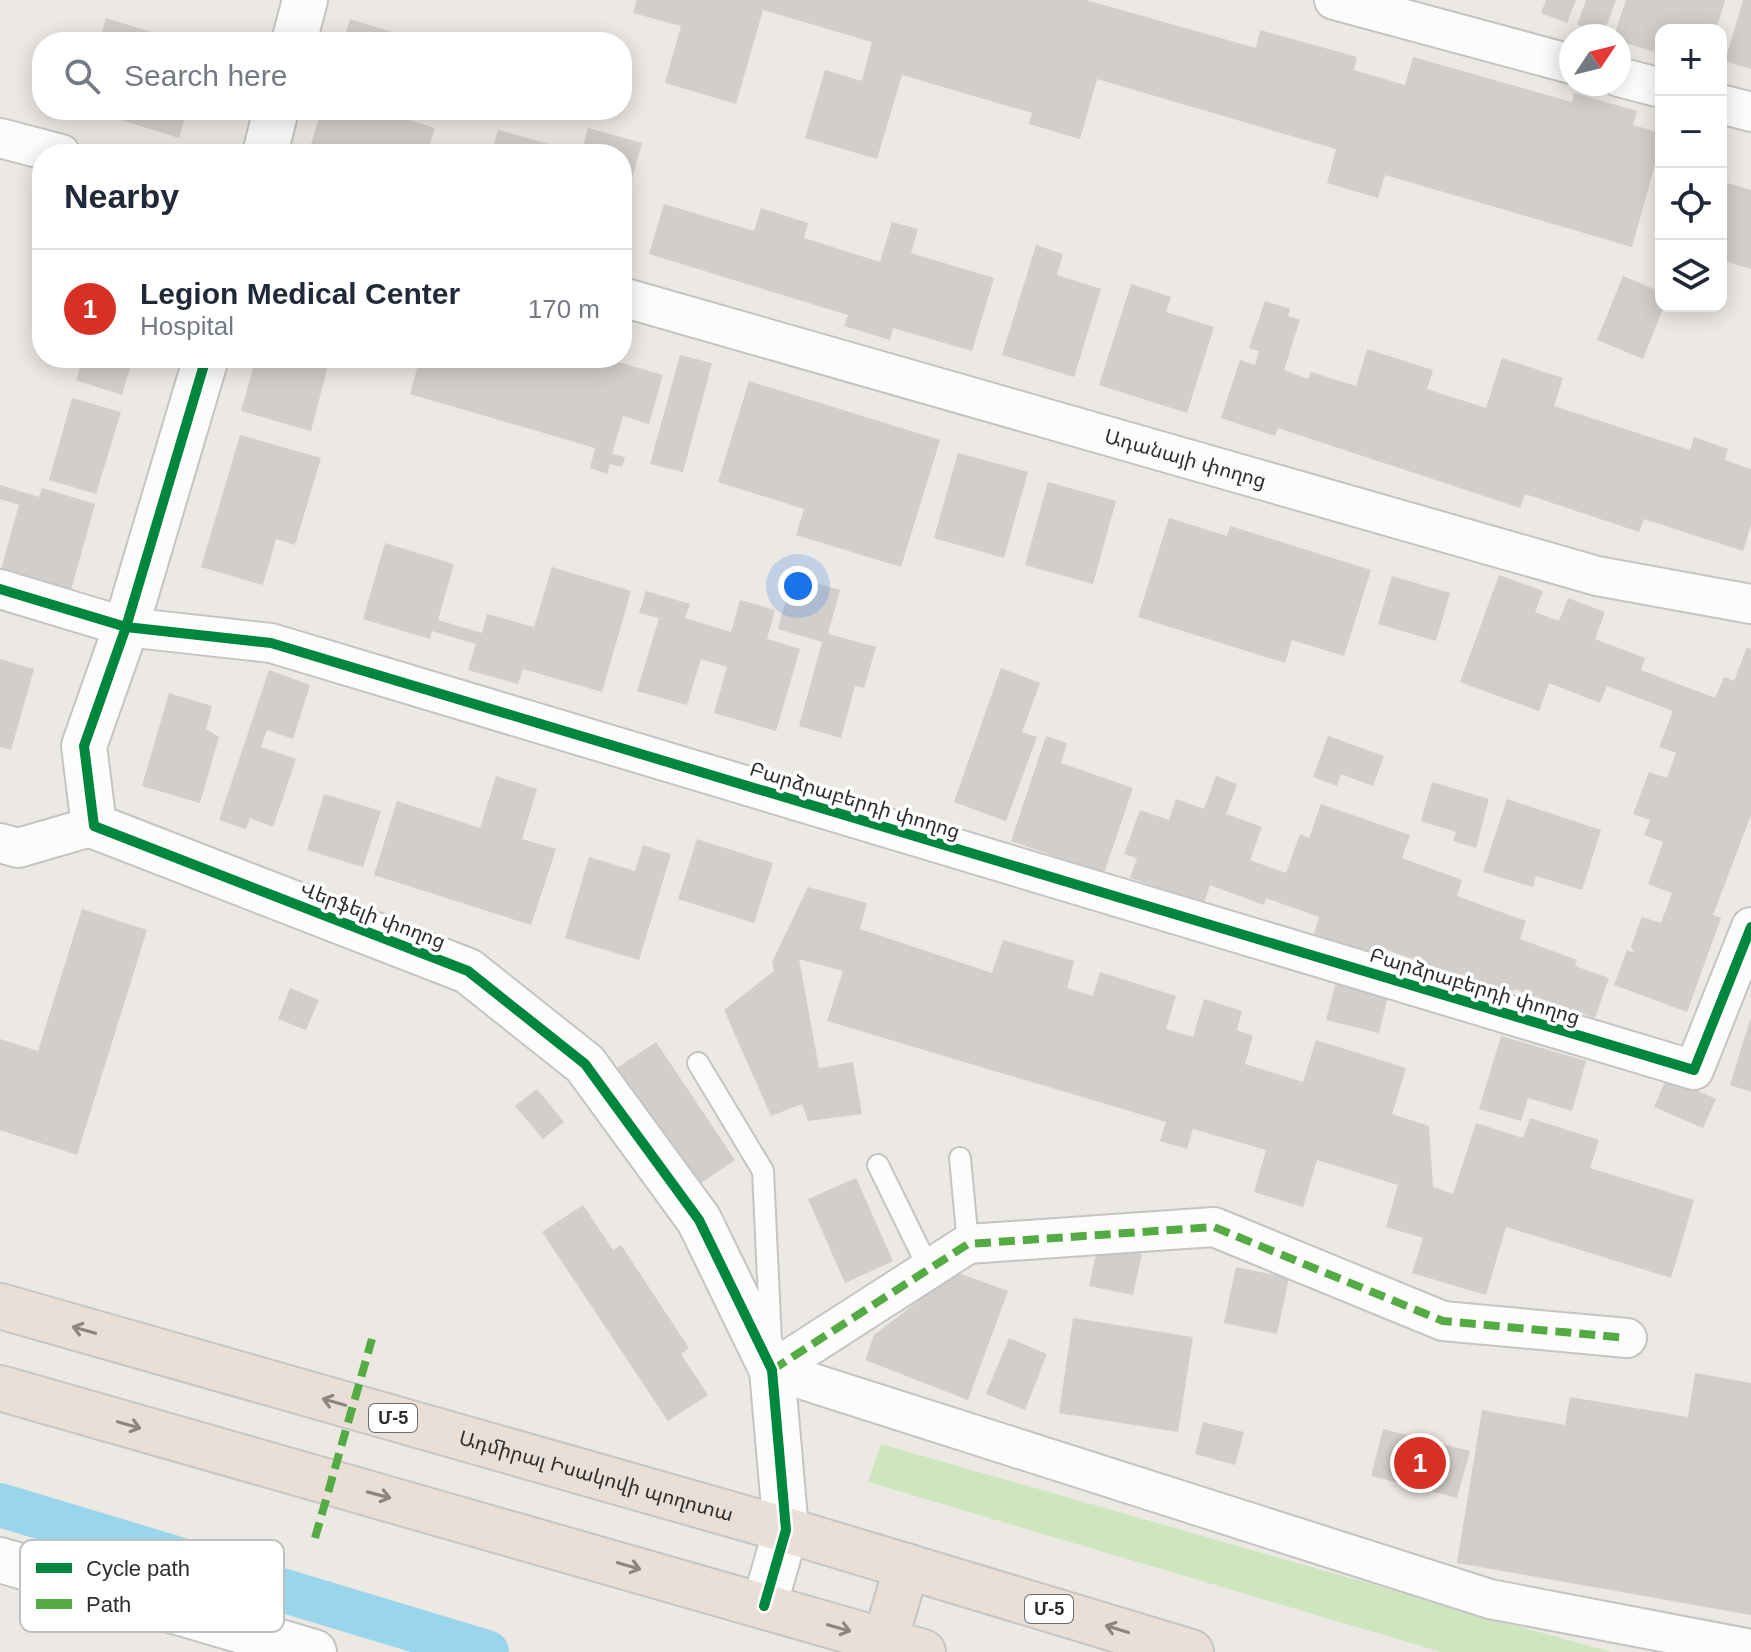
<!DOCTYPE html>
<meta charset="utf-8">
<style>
body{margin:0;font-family:Helvetica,"Noto Sans Armenian",sans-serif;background:#f6f6f7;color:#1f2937}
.controls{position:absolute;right:24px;top:24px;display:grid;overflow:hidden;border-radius:16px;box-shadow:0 4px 20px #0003}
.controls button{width:72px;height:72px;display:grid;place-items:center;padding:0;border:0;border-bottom:2px solid #e0e1e3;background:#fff;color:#1f2937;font:40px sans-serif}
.compass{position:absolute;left:1559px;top:24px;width:72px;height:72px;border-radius:50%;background:#fff;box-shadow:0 4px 20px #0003;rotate:55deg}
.you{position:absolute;left:798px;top:586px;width:28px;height:28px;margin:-20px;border:6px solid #fff;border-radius:50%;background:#1a73e8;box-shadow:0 0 0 12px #1a73e833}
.badge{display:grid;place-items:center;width:52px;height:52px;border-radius:50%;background:#d93025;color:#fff;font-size:26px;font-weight:700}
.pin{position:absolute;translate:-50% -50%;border:4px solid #fff;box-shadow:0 2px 8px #0006}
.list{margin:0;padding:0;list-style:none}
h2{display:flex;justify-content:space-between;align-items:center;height:104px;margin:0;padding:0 32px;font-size:34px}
h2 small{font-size:26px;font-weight:400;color:#747a83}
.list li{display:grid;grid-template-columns:52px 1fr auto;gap:24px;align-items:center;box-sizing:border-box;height:120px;padding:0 32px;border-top:2px solid #e0e1e3}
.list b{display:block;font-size:30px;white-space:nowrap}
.list p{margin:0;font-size:26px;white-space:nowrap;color:#747a83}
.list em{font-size:26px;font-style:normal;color:#747a83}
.icon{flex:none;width:44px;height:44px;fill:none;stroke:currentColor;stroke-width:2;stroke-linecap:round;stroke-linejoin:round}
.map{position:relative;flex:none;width:1751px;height:1652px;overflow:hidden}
.search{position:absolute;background:#fff;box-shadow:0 4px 20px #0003;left:32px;top:32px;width:600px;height:88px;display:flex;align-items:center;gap:20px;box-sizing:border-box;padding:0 28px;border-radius:32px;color:#747a83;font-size:30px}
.panel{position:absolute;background:#fff;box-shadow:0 4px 20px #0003;left:32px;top:144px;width:600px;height:224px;border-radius:32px}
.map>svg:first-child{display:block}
.green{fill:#cee6be}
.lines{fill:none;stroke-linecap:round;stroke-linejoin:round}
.canal{stroke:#99d6ec;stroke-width:44}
.building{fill:#d1cecb}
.lane-casing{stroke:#c5c4c5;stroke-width:24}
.street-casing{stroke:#c5c4c5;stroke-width:42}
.secondary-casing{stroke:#c5c4c5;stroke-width:48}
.highway-casing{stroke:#c6c5c4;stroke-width:48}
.lane{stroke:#fcfcfb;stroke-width:20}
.street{stroke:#fcfcfb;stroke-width:38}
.secondary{stroke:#fcfcfb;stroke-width:44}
.highway{stroke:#eadfd6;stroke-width:44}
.quiet{stroke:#54ab44;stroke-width:8;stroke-dasharray:16 8;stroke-linecap:butt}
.cycleway-casing{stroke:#fff;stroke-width:15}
.cycleway{stroke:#00873e;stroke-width:10}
.oneway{stroke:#8c8682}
.labels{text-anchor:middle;stroke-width:7;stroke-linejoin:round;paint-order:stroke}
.shield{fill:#fff;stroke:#6d6d6d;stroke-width:2}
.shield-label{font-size:18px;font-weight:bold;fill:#2e2e2e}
.street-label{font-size:20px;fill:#2e2e2e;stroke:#fff}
.key{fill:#fff;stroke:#c0c0c0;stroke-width:2}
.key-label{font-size:22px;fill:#2e2e2e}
</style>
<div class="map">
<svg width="1751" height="1652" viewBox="0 0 1751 1652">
<rect width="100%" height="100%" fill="#ece8e4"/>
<polygon class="green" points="881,1444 1525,1628 1611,1652 1441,1652 868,1482"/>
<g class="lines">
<polyline class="canal" points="0,1505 487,1652"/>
</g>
<g class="building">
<polygon points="637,0 1086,0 1256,48 1260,30 1357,57 1354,70 1405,85 1413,57 1572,102 1574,93 1637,111 1633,125 1661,133 1661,143 1632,247 1385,175 1378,198 1327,183 1336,149 1097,79 1080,139 1029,124 1032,113 902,75 877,159 805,138 825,70 862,81 872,42 763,10 736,104 665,83 681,26 633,13"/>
<polygon points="1546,0 1576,0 1567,23 1541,13"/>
<polygon points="1586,0 1616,0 1603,35 1577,25"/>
<polygon points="1626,0 1725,0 1716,30 1661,30 1661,54 1619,41 1619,36 1614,36"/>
<polygon points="1743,0 1751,0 1751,69 1725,61"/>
<polygon points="106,18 154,33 151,42 99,42"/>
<polygon points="350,19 421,41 421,42 343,42"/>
<polygon points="89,110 187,110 179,138"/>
<polygon points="306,110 412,110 409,120 435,128 427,154 308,154 320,115"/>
<polygon points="588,128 642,143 623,211 622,154 491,154 498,130 581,153"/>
<polygon points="1721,181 1751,190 1751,269 1721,260"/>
<polygon points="664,204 754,231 761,208 808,223 804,238 880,262 892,222 918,229 911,253 994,278 972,351 893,328 890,340 844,326 848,315 649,254"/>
<polygon points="1036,245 1063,254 1057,275 1101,289 1074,377 1002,355"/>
<polygon points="1623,276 1661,292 1661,306 1664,306 1643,359 1597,340"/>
<polygon points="1131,284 1171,297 1166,312 1214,327 1187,413 1099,385"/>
<polygon points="1265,301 1290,309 1288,316 1300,320 1284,370 1308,379 1311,372 1356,386 1367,349 1433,370 1427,389 1486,408 1502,358 1563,378 1554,406 1690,450 1694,437 1728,449 1725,460 1751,469 1751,525 1743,551 1644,519 1639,532 1525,494 1520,508 1278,428 1275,436 1221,418 1240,360 1255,365 1259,351 1249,348"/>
<polygon points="680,355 712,363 683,472 650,464"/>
<polygon points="83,358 133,358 122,395 76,380"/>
<polygon points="256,358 330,358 311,431 241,411"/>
<polygon points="420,358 619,358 618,362 663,375 649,424 623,416 612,454 625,457 622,467 610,464 607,474 590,468 595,448 410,394"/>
<polygon points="749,381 940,440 901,567 796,535 804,509 718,482"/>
<polygon points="72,398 121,412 96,494 49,480"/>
<polygon points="240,435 321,458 295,545 276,539 263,585 201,567"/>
<polygon points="958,453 1028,472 1004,558 934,538"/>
<polygon points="1048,482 1116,501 1093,584 1025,565"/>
<polygon points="0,485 39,497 42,488 95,504 71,590 1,569 19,505 0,499"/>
<polygon points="1169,518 1227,536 1230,526 1371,570 1344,656 1292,640 1285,663 1138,617"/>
<polygon points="385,543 454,564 438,620 482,633 487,614 534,627 552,567 631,591 602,692 523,669 518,684 468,670 476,644 432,631 430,639 363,619"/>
<polygon points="1499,575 1543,591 1535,612 1559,621 1568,598 1605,612 1595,639 1645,658 1641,670 1715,698 1724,677 1734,681 1747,647 1751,649 1751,815 1713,915 1721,918 1687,1012 1614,985 1627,950 1634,953 1631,947 1642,917 1661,923 1672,893 1648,884 1663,842 1644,835 1650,820 1633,814 1649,772 1667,778 1676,753 1659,747 1673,711 1607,686 1600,703 1549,683 1539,711 1460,682"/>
<polygon points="1392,576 1450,593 1436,641 1378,624"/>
<polygon points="792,577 840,590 828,634 876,647 864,688 855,686 841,738 799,726 822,642 778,629"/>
<polygon points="646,591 690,604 685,618 731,632 740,600 775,610 767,639 800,649 776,731 714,713 727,667 701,659 687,705 637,691 659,618 639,613"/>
<polygon points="0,659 34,669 11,750 0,747"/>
<polygon points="1001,668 1040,683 1022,732 1037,737 1006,821 954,802"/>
<polygon points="269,670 310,685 293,739 267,730 261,747 296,759 273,827 250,818 246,829 219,820"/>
<polygon points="169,693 212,706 206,729 219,737 200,803 142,786"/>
<polygon points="1046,736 1067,743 1061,763 1133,788 1104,873 1011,841"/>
<polygon points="1328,736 1384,756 1373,786 1341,774 1337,786 1313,777"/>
<polygon points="496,776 537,789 522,839 556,849 531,925 374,875 397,801 480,828"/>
<polygon points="1216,776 1237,784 1226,814 1262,827 1250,860 1286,873 1300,834 1309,838 1321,804 1410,835 1402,858 1462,880 1457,896 1526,921 1520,939 1577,960 1575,966 1609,978 1595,1018 1514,989 1511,995 1377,946 1373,956 1314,934 1319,917 1266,898 1264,905 1210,885 1204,903 1130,878 1137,858 1124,854 1140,810 1169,820 1176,799 1204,809"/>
<polygon points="1432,782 1489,799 1476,848 1453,841 1456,832 1421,821"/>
<polygon points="324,794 381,811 363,867 307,850"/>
<polygon points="1507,799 1601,830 1582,890 1536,876 1533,887 1483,872"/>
<polygon points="697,839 773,863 754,923 678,899"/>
<polygon points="643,845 671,854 639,960 565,938 589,857 635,871"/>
<polygon points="808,887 867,903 860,929 992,973 1003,940 1074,961 1067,988 1093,996 1100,972 1176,996 1166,1029 1193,1037 1204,999 1242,1011 1237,1030 1253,1036 1245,1064 1303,1082 1316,1040 1406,1068 1392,1114 1429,1126 1433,1187 1453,1194 1476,1123 1523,1138 1530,1118 1599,1140 1590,1168 1694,1200 1671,1278 1506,1227 1486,1295 1412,1273 1423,1238 1386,1227 1398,1185 1317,1160 1303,1207 1254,1192 1266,1150 1193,1129 1187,1149 1160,1141 1166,1122 827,1021 843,971 799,959 819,1068 853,1062 862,1114 808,1121 802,1104 771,1116 724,1010 774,971 772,962"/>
<polygon points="82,909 147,930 77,1155 0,1130 0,1039 38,1051"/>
<polygon points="1337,979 1389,992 1379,1033 1326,1020"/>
<polygon points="290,988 319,1000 306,1030 278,1019"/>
<polygon points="1750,1020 1751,1020 1751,1092 1730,1085"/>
<polygon points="1501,1036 1586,1061 1572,1111 1528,1098 1521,1121 1479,1109"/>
<polygon points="656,1042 735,1160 695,1187 603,1077"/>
<polygon points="1667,1077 1716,1099 1703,1128 1654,1107"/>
<polygon points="537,1089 564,1122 543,1139 515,1106"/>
<polygon points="856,1178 893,1261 845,1283 808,1199"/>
<polygon points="583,1205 613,1250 621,1245 689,1348 681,1354 708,1395 668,1421 542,1232"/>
<polygon points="1098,1245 1142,1254 1133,1295 1089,1286"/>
<polygon points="1236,1267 1289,1278 1277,1334 1224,1323"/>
<polygon points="956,1272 1008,1291 968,1400 865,1360 874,1335"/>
<polygon points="1073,1318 1193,1337 1178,1432 1059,1413"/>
<polygon points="1009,1338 1047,1354 1025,1410 986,1394"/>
<polygon points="1695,1373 1751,1383 1751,1615 1457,1563 1482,1410 1565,1425 1570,1397 1688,1417"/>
<polygon points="1203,1422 1244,1432 1235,1465 1195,1454"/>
<polygon points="1383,1429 1470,1451 1457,1498 1371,1476"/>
</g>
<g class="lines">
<defs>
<g id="lane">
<polyline points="698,1063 763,1171 771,1342"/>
<polyline points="960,1158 968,1244"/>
<polyline points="878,1165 929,1269"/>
</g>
<g id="street">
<polyline points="1334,0 1571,64"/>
<polyline points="1619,77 1661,88"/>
<polyline points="1721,104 1751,112"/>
<polyline points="0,138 61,154"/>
<path id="s1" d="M622,297L1597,576L1751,604"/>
<polyline points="0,589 126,627 271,643 1694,1070 1751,927"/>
<polyline points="0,843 18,848 94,826"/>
<polyline points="772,1370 1490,1599 1751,1649"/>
<polyline points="772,1370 968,1244 1214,1227 1443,1321 1627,1338"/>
</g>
<g id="secondary">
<polyline points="294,42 305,0"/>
<polyline points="265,154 276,110"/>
<polyline points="206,358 126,627 84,746 94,826 468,971 585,1064 699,1220 772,1370 786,1530 764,1606"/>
<polyline points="0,1560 314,1652"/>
</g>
<g id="highway">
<path id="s2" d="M0,1306L786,1530L1191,1652"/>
<polyline points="0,1388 923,1652"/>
<polyline points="885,1641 907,1566"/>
</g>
</defs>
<use href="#lane" class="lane-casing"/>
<use href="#street" class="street-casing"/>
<use href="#secondary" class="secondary-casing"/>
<use href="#highway" class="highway-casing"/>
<use href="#lane" class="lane"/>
<use href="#street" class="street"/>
<use href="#secondary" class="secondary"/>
<use href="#highway" class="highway"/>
<g class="quiet">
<polyline points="772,1370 968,1244 1214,1227 1443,1321 1627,1338"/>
<polyline points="315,1538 372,1339"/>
</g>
<defs>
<g id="cycleway">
<polyline points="206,358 126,627 84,746 94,826 468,971 585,1064 699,1220 772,1370 786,1530 764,1606"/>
<polyline points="0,589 126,627 271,643 1694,1070 1751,927"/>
</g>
</defs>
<use href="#cycleway" class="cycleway-casing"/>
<use href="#cycleway" class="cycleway"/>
</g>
<defs><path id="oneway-shaft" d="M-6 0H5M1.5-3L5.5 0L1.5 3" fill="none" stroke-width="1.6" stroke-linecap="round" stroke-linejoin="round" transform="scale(2)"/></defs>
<g class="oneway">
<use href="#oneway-shaft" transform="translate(84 1330) rotate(-164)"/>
<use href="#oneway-shaft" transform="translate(334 1402) rotate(-164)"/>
<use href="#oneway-shaft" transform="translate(129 1425) rotate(16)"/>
<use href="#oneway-shaft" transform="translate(379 1495) rotate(15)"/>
<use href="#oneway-shaft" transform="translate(629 1566) rotate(16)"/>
<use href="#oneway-shaft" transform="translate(839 1628) rotate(16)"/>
<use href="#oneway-shaft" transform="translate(1117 1629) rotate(-163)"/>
</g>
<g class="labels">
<g class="shield">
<rect x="369" y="1404" width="48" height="28" rx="6"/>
<rect x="1025" y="1595" width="48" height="28" rx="6"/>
</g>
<g class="shield-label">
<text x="393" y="1424">Մ-5</text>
<text x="1049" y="1615">Մ-5</text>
</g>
<g class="street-label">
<text dy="7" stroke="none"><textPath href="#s1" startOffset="586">Ադանայի փողոց</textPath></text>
<text transform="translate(855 800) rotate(17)" y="7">Բարձրաբերդի փողոց</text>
<text transform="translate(373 915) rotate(21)" y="7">Վերֆելի փողոց</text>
<text transform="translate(1475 986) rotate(17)" y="7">Բարձրաբերդի փողոց</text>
<text dy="7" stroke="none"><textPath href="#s2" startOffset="620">Ադմիրալ Իսակովի պողոտա</textPath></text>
</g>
</g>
<rect x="20" y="1540" width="264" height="92" rx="12" class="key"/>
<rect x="36" y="1563" width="36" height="10" fill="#00873e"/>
<rect x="36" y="1599" width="36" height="10" fill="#54ab44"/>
<g class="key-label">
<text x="86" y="1576">Cycle path</text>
<text x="86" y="1612">Path</text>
</g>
</svg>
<div class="controls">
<button>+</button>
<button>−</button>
<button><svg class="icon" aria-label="locate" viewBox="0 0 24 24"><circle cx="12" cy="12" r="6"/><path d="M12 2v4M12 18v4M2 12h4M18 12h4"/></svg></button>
<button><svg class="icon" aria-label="layers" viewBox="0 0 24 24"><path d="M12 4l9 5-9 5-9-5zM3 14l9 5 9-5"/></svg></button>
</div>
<svg class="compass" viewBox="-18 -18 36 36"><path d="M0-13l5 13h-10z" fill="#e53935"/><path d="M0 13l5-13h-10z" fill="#747a83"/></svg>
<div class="you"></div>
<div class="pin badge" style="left:1420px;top:1463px">1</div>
<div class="search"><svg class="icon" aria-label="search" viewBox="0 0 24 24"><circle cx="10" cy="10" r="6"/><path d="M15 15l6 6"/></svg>Search here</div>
<section class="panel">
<h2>Nearby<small></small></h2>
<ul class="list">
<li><span class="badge">1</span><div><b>Legion Medical Center</b><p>Hospital</p></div><em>170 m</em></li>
</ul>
</section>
</div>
